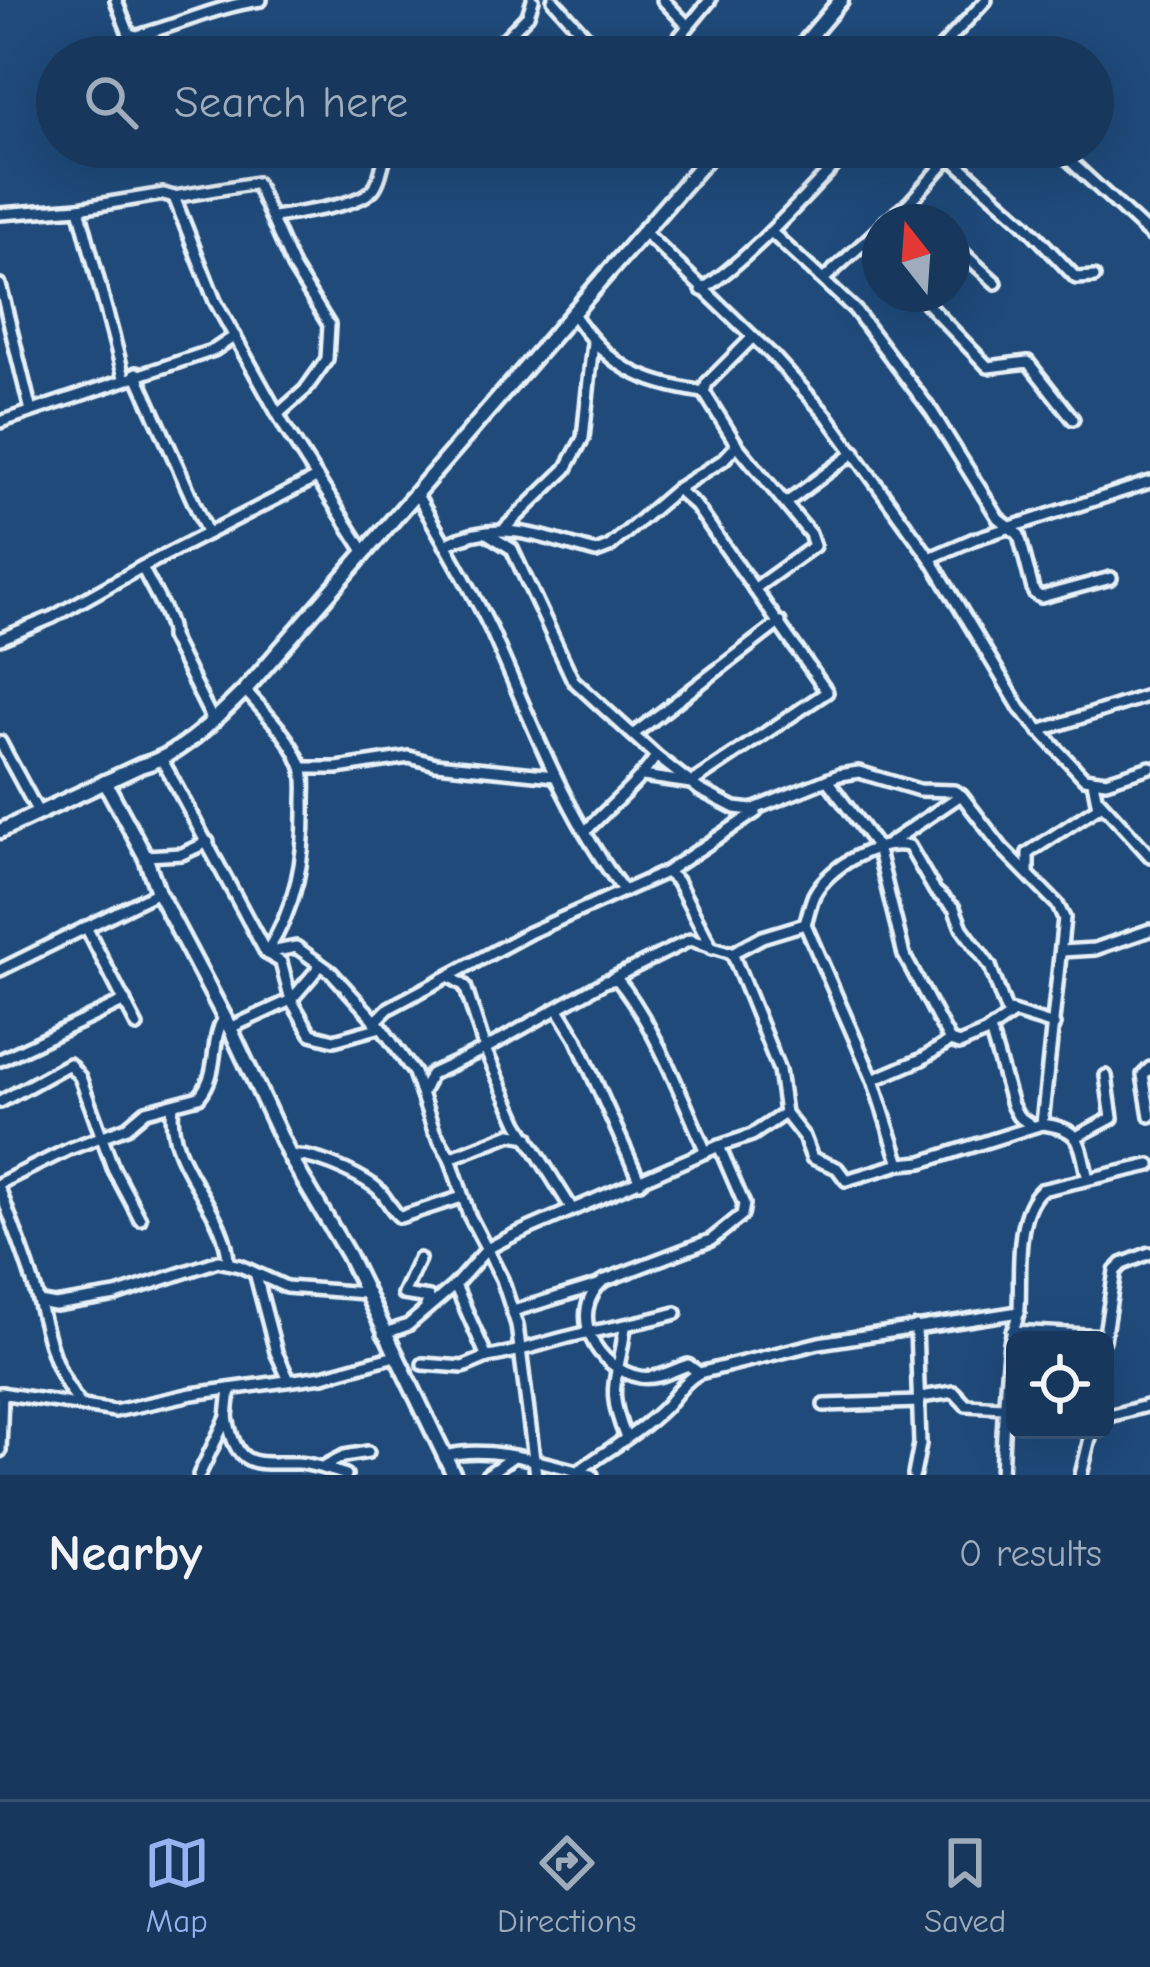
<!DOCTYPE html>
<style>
body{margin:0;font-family:"Comic Neue",sans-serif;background:#244365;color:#f1f3f6}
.controls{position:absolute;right:36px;bottom:36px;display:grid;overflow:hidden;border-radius:18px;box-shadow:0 12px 48px #0002}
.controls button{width:108px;height:108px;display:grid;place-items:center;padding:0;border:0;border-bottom:3px solid #365272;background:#17385c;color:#f1f3f6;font:60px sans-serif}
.compass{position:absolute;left:862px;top:204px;width:108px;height:108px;border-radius:50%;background:#17385c;box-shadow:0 12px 48px #0002;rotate:343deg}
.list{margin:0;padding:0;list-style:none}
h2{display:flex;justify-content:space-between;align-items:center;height:156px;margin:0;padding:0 48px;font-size:51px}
h2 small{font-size:39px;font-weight:400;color:#9eacbb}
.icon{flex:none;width:66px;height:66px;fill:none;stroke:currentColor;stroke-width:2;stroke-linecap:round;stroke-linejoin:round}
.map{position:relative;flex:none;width:1150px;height:1475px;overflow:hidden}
.search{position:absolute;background:#17385c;box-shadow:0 12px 48px #0002;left:36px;right:36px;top:36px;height:132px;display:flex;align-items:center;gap:30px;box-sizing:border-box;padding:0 42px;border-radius:66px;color:#9eacbb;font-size:45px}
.sheet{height:324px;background:#17385c}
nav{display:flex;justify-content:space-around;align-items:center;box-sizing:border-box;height:168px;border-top:3px solid #365272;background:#17385c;font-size:33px;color:#9eacbb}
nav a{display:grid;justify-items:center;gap:6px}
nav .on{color:#95b2f1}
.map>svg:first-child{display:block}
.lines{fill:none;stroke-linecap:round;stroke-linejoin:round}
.street-casing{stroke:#e8f1f8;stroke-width:18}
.secondary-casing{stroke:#e8f1f8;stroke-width:21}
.street{stroke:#1f4a7a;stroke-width:9}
.secondary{stroke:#1f4a7a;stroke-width:12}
</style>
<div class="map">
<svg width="1150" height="1475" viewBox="0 0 1150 1475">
<rect width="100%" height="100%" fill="#1f4a7a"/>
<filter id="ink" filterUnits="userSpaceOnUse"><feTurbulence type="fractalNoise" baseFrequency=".00833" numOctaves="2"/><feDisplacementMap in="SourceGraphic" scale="24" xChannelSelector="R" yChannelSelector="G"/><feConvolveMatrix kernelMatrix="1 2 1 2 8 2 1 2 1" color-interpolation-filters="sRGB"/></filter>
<g filter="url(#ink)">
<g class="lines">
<defs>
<g id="street">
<path d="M116,0L129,34L137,36C179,25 217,6 261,0"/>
<polyline points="553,0 604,57"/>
<polyline points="663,0 688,26"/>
<polyline points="487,57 528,15 533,0"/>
<polyline points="663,57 710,0"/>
<polyline points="933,57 986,0"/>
<polyline points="683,147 703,163"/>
<polyline points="1055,147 1150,235"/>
<polyline points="950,157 1024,223 1076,278 1094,277"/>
<polyline points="174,197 215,301 286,429 364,551"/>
<polyline points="909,203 930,222"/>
<polyline points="79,208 124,377"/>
<polyline points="0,214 79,208 164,194 174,197 256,183 293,267 329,325 327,359 305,390 278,414"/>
<path d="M274,217C297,213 362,206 374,188C385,172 378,160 395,147"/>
<polyline points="885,222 909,203 959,147"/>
<polyline points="642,230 774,357 827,416 930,558 974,539 1150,482"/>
<polyline points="771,232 855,310 932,412 998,518 1019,535 1034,593 1041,597 1111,578"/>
<polyline points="952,243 996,283"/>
<polyline points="824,279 880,228"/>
<polyline points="0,285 31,411"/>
<path d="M702,290C760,250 803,196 853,147"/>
<polyline points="918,294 988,367 1028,362 1073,419"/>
<path d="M572,312C607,366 641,383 704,392"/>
<polyline points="753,337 707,383 704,392 737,445 810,534 814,546 754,589"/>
<polyline points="136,373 207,532"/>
<polyline points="0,422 214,350 235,336"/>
<path d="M416,493C441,538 469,583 491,630C531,719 564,813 624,891"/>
<polyline points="786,503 855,452"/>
<polyline points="505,528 566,469 583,438 593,342"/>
<polyline points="488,534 512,549 573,680 656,756 700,790 735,808 752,810 839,775 859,772 919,790 954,791 962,796 1002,848 1057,904 1064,918 1042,1124 922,1162 900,1164 846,1180 837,1168 812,1158 804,1137 785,1113 779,1070 732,953"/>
<path d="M445,545C500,517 540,537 596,552L609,547L677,489L723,460L737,445"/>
<polyline points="930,558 1021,710 1084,778 1106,781 1150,767"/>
<path d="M142,567C150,585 173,620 171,637L213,721"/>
<polyline points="0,639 53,617 142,567 316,478"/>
<path d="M245,690C265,713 290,736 301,765C306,776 304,790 304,802C305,859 297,905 266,953"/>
<polyline points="1039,731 1150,695"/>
<polyline points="634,734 780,622"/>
<polyline points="0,742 39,814"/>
<polyline points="162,760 266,953 281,962 291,1000 311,1034 334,1040 381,1027"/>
<polyline points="303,768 337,768 409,757 436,764 555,776"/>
<polyline points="643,776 691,783 827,692 696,506 677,489"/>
<polyline points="827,780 877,847 904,955 950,1041"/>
<polyline points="1099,800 1150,856"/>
<path d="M585,832C608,807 638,784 656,756"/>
<polyline points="890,843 961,795"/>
<polyline points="145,856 182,854 208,842"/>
<polyline points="666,872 756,812"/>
<polyline points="1028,873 1028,853 1098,807 1093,781"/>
<polyline points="805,924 873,1080 922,1059 950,1041 959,1044 985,1033 1012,1014"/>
<polyline points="86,927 137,1026"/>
<polyline points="1062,951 1095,949 1150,930"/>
<polyline points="266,953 296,947 331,972 381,1027 414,1073 434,1131 450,1158 469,1215 502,1279 517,1325 536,1475"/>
<polyline points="0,970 158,892"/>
<path d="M613,978L690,940L732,953L762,937L805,924C808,915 810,904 814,895C829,866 878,839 909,846L935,891L954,908L962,928L990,966L1006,1010L1054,1025"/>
<polyline points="558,1009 576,1038 640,1182"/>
<polyline points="375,1022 389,1008 529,933 666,872 677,881 712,948"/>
<polyline points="230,1028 291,1000 321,965"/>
<polyline points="990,1030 1012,1105 1018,1116 1032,1126"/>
<polyline points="0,1060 125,1001"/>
<polyline points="1150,1068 1143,1075 1150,1116"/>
<polyline points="873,1080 900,1164"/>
<polyline points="422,1093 431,1074 485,1049 465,986 449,976"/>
<polyline points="0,1102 69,1064 80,1077 113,1168 140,1219"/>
<path d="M173,1105C164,1165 227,1208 228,1262"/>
<path d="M1042,1124C1083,1129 1079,1143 1088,1179"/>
<polyline points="1078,1136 1112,1118 1106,1076"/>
<polyline points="719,1146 752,1135 785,1113"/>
<path d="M290,1157C309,1151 357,1174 374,1186C385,1193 390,1209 400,1217L462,1197"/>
<polyline points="450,1158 511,1134 528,1137"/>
<path d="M0,1183L69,1149L127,1127L146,1111L199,1097C221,1070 209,1042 224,1018"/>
<path d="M0,1190C13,1227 29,1263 38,1300C49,1343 54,1370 81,1406"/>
<path d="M572,1209L518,1123L485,1049L606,981L617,979C654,1023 683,1100 706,1152"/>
<polyline points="419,1259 403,1294 429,1298 426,1306"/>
<polyline points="256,1276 276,1352 289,1380"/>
<polyline points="39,1302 55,1305 116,1295 218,1261 240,1266 286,1287 365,1293"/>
<polyline points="513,1311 598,1285"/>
<path d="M676,1313C648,1321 620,1326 591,1332C556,1338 523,1352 487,1357L455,1285L487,1249L512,1236L719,1146L744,1204L742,1215L711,1240L603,1281C566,1314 597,1369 640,1377C656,1380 674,1370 688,1365L699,1373"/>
<path d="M625,1327C619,1379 604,1385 626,1438"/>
<polyline points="1012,1331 1104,1336"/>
<polyline points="383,1334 408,1325 455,1285"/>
<polyline points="1104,1340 1115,1271 1122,1264 1150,1253"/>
<polyline points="423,1364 463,1367 487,1357"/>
<polyline points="0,1393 115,1411 192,1394 323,1376 395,1356"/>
<polyline points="920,1397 954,1392 966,1405 1004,1407"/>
<polyline points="824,1405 920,1402"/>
<path d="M227,1417C237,1471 254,1462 298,1463C314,1464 331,1470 346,1475"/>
<polyline points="1105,1417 1150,1405"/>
<polyline points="0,1451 2,1393"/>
<path d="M445,1456C491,1444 547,1464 592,1475"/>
<polyline points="323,1467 344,1456 368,1452"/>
<path d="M577,1472C606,1451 639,1433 665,1407C677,1394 683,1382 699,1373L819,1343L1019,1312"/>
<polyline points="199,1475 227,1417 230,1389"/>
<polyline points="487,1475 511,1458"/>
<polyline points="914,1475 920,1444 916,1327"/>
<path d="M1001,1475C1003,1431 1005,1387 1010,1343C1012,1331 1018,1319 1019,1307C1021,1272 1014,1216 1041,1190L1150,1165"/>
<polyline points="1081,1475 1092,1430"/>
</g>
<g id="secondary">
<polyline points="793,57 841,0"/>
<polyline points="105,782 145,856 158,892 230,1028 290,1157 348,1255 454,1475"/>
<path d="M0,831L140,766C182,755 214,720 245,690L717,147"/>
</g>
</defs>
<use href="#street" class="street-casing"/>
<use href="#secondary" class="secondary-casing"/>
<use href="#street" class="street"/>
<use href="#secondary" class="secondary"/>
</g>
</g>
</svg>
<div class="controls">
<button><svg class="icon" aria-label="locate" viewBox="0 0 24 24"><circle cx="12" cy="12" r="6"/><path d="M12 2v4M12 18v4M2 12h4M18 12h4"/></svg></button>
</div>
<svg class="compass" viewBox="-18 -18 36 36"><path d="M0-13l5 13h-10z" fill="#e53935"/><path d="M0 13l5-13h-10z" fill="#9eacbb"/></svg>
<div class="search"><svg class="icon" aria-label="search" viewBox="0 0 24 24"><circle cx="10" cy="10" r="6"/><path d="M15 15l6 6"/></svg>Search here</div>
</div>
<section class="sheet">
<h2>Nearby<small>0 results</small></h2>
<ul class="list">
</ul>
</section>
<nav>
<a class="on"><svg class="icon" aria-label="map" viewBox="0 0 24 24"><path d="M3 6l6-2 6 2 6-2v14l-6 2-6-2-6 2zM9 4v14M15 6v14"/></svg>Map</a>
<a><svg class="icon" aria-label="directions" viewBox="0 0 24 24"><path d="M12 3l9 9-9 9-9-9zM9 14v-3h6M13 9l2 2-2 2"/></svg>Directions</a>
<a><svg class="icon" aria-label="saved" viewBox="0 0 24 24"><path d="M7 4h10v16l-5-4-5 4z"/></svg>Saved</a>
</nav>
